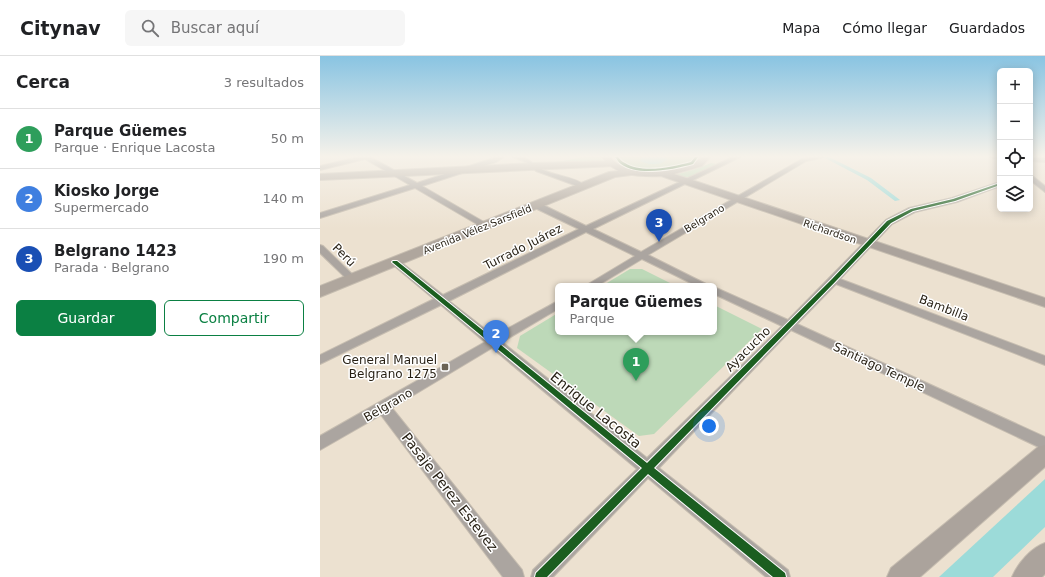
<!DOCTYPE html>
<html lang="es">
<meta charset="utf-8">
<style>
body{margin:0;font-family:"DejaVu Sans",sans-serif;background:#f6f6f6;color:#202124}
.controls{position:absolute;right:12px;top:12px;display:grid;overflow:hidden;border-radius:6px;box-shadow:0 2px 10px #0003}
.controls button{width:36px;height:36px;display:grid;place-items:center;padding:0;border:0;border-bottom:1px solid #e0e0e0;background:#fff;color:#202124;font:20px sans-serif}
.you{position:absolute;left:389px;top:370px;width:14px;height:14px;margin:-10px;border:3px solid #fff;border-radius:50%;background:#1a73e8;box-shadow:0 0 0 6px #1a73e833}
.badge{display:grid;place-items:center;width:26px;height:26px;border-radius:50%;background:#0b8043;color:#fff;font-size:13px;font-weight:700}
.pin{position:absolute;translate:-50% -33px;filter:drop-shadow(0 1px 2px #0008)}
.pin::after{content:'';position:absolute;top:21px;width:14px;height:12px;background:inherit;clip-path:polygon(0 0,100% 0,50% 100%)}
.popup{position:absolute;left:235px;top:227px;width:162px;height:52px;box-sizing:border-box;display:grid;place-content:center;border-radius:6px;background:#fff;filter:drop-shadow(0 1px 3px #0005);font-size:13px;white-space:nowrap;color:#757577}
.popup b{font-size:15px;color:#202124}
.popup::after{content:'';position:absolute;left:50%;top:100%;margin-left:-8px;border:8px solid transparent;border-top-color:#fff}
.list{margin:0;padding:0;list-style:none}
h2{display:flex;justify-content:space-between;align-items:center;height:52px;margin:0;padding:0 16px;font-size:17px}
h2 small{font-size:13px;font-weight:400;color:#757577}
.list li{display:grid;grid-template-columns:26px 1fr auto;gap:12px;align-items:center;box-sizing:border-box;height:60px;padding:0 16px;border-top:1px solid #e0e0e0}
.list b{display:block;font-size:15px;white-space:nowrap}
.list p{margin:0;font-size:13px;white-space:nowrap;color:#757577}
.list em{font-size:13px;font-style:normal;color:#757577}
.actions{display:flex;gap:8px;padding:12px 16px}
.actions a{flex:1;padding:9px 0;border:1px solid #0b8043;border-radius:6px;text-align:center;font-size:14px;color:#0b8043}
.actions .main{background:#0b8043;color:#fff}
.icon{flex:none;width:22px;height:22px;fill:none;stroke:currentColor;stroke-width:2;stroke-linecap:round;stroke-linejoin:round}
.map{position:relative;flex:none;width:725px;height:521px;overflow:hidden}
header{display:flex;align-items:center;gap:24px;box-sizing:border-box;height:56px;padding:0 20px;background:#fff;border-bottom:1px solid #e0e0e0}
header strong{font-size:19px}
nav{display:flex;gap:22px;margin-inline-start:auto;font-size:14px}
.search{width:280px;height:36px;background:#f6f6f6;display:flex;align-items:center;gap:10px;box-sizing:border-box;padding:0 14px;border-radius:6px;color:#757577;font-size:15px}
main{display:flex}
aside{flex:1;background:#fff}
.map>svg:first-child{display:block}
.green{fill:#bdd9b8}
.water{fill:#9cdbd9}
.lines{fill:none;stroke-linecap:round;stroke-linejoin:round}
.canal{fill:#9cdbd9;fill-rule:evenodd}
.minor-casing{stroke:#c6bdb0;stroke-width:2}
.secondary-casing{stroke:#c6bdb0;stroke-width:2}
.primary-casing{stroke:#c6bdb0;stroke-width:2}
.minor{fill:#aba5a0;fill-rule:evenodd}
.secondary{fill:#aba39c;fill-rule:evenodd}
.primary{fill:#afa69d;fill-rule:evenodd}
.cycleway-casing{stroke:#fff;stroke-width:2}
.cycleway{fill:#1b5e20;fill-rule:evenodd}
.poi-dot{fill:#6b6355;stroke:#fff;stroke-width:1.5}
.labels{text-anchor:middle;stroke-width:3;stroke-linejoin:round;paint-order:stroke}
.far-street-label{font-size:10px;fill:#261f13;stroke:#fff}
.street-label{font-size:12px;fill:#261f13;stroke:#fff}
.poi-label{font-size:12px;fill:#261f13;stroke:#fff;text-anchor:end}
.near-street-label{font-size:14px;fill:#261f13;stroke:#fff}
</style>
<header>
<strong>Citynav</strong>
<div class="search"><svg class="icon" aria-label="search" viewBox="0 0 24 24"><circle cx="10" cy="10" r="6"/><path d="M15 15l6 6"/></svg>Buscar aquí</div>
<nav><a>Mapa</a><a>Cómo llegar</a><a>Guardados</a></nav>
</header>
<main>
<aside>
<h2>Cerca<small>3 resultados</small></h2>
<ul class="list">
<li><span class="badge" style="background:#2e9e5b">1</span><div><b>Parque Güemes</b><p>Parque · Enrique Lacosta</p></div><em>50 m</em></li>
<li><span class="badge" style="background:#3f7fe0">2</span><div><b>Kiosko Jorge</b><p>Supermercado</p></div><em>140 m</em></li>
<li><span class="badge" style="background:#1a4fb4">3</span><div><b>Belgrano 1423</b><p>Parada · Belgrano</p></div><em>190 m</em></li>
</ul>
<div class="actions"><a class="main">Guardar</a><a>Compartir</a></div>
</aside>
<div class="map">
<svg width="725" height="521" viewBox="0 0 725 521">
<rect width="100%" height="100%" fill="#ece1d0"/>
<g class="green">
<polygon points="264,101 280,101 283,105 227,108"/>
<path d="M294,101H383C372,118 301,122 294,101Z"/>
<polygon points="391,107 397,108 369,122 355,119 379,112"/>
<polygon points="310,213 322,213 356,230 282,230"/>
<polygon points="394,249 442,273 334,378 319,380 197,292 200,280 238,257 238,276 394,276"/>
</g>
<g class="water">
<path d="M322,101H345L347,103C341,110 328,109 320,105Z"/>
<polygon points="725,423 725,471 673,521 619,521"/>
</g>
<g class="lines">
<polygon class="canal" points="503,101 509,101 551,122 580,144 575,145 547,124"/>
<defs>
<g id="minor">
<polygon points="39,101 50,101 97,127 177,101 184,101 176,106 102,130 169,169 168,171 162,171 95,132 0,162 0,157 90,129 45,103 0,114 0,110"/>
<path d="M193,101C208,99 210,107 221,113C234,120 254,120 266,130L260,131L216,115L208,107Z"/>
<polygon points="413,101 420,101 273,173 321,196 482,103 502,101 501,102 486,105 328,199 390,230 377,230 322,203 277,230 265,230 315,200 266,176 129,245 174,280 238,245 238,253 182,286 327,402 462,270 394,238 394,231 468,264 566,164 589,152 632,142 680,126 680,130 637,146 595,156 572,168 520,223 725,300 725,309 516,228 477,268 725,381 725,394 471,274 339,412 468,514 470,521 446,521 328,422 233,521 211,521 213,514 317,413 172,292 72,352 202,514 204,521 183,521 61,359 0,394 0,380 165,286 121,249 0,308 0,299 114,243 72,208 72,204 78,204 123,239 259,173 213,151 213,147 219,147 266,170"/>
<polygon points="670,101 680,101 680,103"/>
<polygon points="710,101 725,102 725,106 710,105"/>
<polygon points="710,118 725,130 725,136 710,124"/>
<polygon points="0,189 3,190 35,221 37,223 35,225 29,225 0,197"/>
</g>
<g id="secondary">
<path d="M282,101H290C306,123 363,118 382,101H390L382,110L354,118L725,242V251L341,120C319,121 295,120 282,101Z"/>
<polygon points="725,389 725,411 600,521 567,521 571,512 718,391"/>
<path d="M725,487V518L722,521H692C698,507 711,492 725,487Z"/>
</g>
<g id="primary">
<polygon points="291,105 294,106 296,108 294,110 0,124 0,118 213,107"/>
<polygon points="315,113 320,116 319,118 295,121 0,241 0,230 289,116"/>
</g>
</defs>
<use href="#minor" class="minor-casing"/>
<use href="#secondary" class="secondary-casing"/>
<use href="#primary" class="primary-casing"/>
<use href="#minor" class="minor"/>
<use href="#secondary" class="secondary"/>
<use href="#primary" class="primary"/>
<defs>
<g id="cycleway">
<path d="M295,101H298C300,103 302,106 305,107C322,118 353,111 371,106L375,101H378L373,108C355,113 318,121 301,108C299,107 297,103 295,101Z"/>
<polygon points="680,127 680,129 635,145 593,155 571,167 516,225 334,412 465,517 466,521 453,521 328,418 227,521 215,521 216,517 322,412 72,206 73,205 77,205 327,407 512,223 567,165 591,153 633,143"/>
</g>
</defs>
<use href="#cycleway" class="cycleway-casing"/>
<use href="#cycleway" class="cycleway"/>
</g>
<linearGradient id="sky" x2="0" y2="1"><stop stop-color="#89c4e2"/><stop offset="0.58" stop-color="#f6f2ea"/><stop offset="1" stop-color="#f6f2ea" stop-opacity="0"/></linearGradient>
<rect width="725" height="173" fill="url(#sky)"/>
<rect class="poi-dot" x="121" y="307" width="8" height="8" rx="2"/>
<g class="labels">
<g class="far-street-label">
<text transform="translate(384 162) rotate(-31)" y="4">Belgrano</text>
<text transform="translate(157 173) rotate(-22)" y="4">Avenida Vélez Sarsfield</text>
<text transform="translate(510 175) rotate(19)" y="4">Richardson</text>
</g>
<g class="street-label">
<text transform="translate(203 191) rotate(-27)" y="4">Turrado Juárez</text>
<text transform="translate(24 199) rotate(45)" y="4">Perú</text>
<text transform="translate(624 252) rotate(21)" y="4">Bambilla</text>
<text transform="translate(428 293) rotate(-45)" y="4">Ayacucho</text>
<text transform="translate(559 311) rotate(25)" y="4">Santiago Temple</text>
<text transform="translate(68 349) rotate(-30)" y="4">Belgrano</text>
</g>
<g class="poi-label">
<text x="117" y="308">General Manuel<tspan x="117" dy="14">Belgrano 1275</tspan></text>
</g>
<g class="near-street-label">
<text transform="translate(276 354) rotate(39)" y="5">Enrique Lacosta</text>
<text transform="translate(130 436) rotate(52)" y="5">Pasaje Perez Estevez</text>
</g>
</g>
</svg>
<div class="controls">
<button>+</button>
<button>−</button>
<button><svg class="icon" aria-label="locate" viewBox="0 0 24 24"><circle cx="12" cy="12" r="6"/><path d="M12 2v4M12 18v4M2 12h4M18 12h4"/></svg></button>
<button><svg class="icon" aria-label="layers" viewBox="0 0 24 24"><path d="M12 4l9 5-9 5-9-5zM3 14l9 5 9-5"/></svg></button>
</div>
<div class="you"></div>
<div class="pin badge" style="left:316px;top:325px;background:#2e9e5b">1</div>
<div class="popup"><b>Parque Güemes</b>Parque</div>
<div class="pin badge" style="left:176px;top:297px;background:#3f7fe0">2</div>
<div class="pin badge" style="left:339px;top:186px;background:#1a4fb4">3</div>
</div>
</main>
